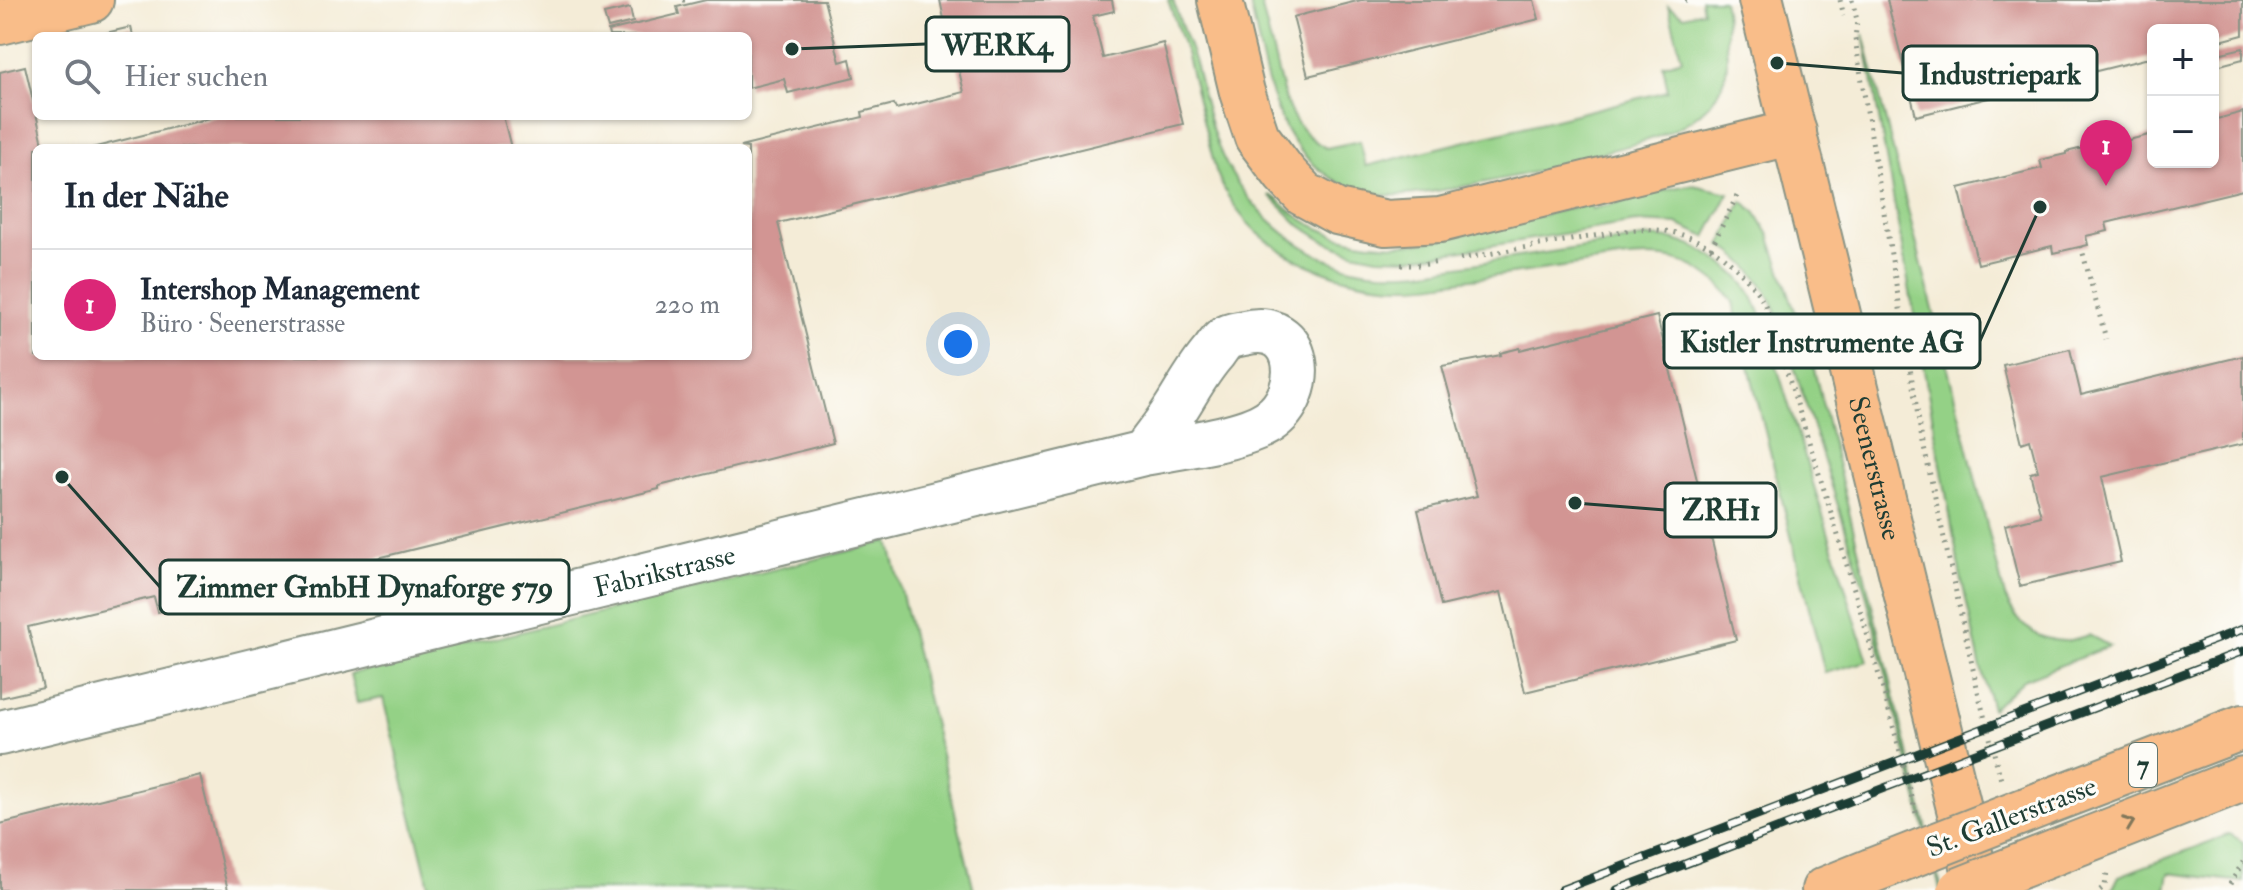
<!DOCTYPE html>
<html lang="de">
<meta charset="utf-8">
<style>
body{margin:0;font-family:"IM FELL Double Pica",serif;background:#f6f6f7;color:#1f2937}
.controls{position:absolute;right:24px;top:24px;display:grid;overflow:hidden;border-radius:12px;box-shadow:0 2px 6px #0004}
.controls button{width:72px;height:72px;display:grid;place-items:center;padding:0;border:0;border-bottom:2px solid #e0e1e3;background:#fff;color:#1f2937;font:40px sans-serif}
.you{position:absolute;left:958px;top:344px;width:28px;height:28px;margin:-20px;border:6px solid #fff;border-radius:50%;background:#1a73e8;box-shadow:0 0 0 12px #1a73e833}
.badge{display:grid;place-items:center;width:52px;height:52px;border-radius:50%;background:#db2777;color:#fff;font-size:26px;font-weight:700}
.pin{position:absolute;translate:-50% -66px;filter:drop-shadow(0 2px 4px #0008)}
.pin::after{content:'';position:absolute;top:42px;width:28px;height:24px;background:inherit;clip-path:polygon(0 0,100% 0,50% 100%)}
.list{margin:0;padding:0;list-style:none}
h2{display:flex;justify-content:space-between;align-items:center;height:104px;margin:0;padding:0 32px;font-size:34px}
h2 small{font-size:26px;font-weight:400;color:#747a83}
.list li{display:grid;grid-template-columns:52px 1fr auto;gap:24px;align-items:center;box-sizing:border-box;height:112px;padding:0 32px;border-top:2px solid #e0e1e3}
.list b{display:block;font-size:30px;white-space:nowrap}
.list p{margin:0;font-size:26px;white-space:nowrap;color:#747a83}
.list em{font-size:26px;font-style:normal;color:#747a83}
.icon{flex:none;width:44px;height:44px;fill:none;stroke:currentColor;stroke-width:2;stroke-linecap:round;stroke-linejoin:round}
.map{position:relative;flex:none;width:2243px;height:890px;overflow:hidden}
.search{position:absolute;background:#fff;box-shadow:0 2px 6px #0004;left:32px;top:32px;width:720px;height:88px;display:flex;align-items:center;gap:20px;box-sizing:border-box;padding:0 28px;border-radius:12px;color:#747a83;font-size:30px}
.panel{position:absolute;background:#fff;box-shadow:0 2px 6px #0004;left:32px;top:144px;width:720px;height:216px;border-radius:12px}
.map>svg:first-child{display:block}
.green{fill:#94d186;stroke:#5a875d;stroke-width:2}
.building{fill:#d29593}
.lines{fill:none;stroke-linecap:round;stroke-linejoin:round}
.minor-casing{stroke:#8a9486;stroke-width:48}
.major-casing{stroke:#8a9486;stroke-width:48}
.path{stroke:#8a9486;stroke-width:5;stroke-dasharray:2 6;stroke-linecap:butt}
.minor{stroke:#fff;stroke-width:44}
.major{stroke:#f9bd89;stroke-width:44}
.rail-casing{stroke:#1f3d34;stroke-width:9}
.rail{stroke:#fdfcf7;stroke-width:6;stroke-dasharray:18;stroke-linecap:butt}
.major-bridge-casing{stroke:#8a9486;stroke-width:48;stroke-linecap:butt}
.major-bridge{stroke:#f9bd89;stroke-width:44}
.oneway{stroke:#81775a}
.labels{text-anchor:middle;stroke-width:6;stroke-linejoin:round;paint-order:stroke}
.shield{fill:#fdfcf7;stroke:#62766e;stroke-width:2}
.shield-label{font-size:26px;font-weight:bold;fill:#1f3d34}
.street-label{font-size:28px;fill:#1f3d34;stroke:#fdfcf7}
.leader{fill:none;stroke:#1f3d34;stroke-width:3}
.callout-dot{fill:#1f3d34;stroke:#fdfcf7;stroke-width:3}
.callout{fill:#fdfcf7;stroke:#1f3d34;stroke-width:3}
.callout-label{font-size:30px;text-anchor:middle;font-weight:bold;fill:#1f3d34}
</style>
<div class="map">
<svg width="2243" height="890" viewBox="0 0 2243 890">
<rect width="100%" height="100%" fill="#fdfcf7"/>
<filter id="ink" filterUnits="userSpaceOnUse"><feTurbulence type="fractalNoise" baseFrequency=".0125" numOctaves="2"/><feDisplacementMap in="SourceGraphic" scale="16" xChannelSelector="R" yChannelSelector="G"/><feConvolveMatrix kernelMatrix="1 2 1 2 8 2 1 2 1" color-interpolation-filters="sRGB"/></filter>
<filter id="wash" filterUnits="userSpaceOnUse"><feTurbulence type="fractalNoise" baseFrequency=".006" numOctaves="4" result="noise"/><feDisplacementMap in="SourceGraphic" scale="32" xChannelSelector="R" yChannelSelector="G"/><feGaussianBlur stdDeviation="1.8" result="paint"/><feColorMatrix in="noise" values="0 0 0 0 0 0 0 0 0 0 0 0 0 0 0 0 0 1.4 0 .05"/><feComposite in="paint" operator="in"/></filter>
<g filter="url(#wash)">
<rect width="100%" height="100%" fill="#f4ecd7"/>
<g class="green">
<path d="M1168,0H1173C1179,21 1188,42 1195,63C1202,91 1208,119 1218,146C1239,199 1287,246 1342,265C1369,274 1398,273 1426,271L1649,237C1657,238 1666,238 1674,240C1702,247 1735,268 1750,292C1755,299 1758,308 1761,315L1868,661L1825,673L1733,302C1719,279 1691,261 1664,258C1639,255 1615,260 1591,263C1548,269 1506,275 1463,280C1443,283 1422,287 1402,286C1366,285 1329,276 1296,259C1259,240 1231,211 1216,171L1186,53Z"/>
<path d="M1249,0H1260C1265,20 1270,40 1275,60C1284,98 1289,128 1326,148L1360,141L1366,166L1668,91L1663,65L1682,59L1668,6L1684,16L1703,11L1701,0H1723C1727,14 1726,29 1726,43C1727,55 1728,68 1724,79C1705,135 1628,145 1579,158V162C1539,171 1500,180 1460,187C1434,191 1407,197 1381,195C1338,191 1301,161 1283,123C1265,87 1259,39 1249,0Z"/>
<path d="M1864,34L2005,597C2016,622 2034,640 2064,641C2072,641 2081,637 2089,635L2110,646L2023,680L1992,709L1980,664L1960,572Z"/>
<path d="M1693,185L1729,193L1706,237L1677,224L1636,222L1427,256L1408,258L1378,257L1353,252L1324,241L1298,224L1269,195C1278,198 1281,203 1288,209C1299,218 1312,226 1325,231C1383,256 1435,241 1494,227C1526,219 1558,211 1589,204L1592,209L1678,187Z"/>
<path d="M1742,201L1756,213L1769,235L1812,361L1942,890H1940L1866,594L1776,310C1764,282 1747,261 1721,245Z"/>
<polygon points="889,541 974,890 430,890 383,698 357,703 350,674"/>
<polygon points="2230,834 2243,842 2243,882 2169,873 2166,890 2112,890 2119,876"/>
</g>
<g id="blocks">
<g class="building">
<polygon points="706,0 824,0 840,62 850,59 854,77 788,93 784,79 748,88 748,36 609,36 608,31 679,14 677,7"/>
<polygon points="940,0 1112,0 1114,11 1093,16 1103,58 1163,43 1183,124 778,223 833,443 659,486 659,489 158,612 154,597 28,627 43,688 0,698 0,72 25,66 44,148 36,148 36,356 748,356 748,148 740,147 863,117 862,112 894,104 896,109 964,92 956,58 942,59 940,46 938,47 932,22 944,19"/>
<polygon points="1361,0 1534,0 1539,19 1308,76 1293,17"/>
<polygon points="1887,0 2243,0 2243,35 2213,43 2213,30 2153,30 2153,57 1916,116"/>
<polygon points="630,8 633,22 608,28 604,14"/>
<polygon points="131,27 133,36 98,36 97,35"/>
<polygon points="2243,48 2243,59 2213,67 2213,55"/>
<polygon points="2243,112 2243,190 2106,223 2108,231 2086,236 2088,245 2053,253 2052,246 1978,264 1959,188 2042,168 2040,160 2066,154 2066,152 2100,144 2100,147 2153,134 2153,162 2213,162 2213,120"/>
<polygon points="218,116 503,116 511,148 92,148"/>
<polygon points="1657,316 1736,640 1525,692 1501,592 1441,606 1418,510 1477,496 1442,366 1501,355 1500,353 1520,348 1520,350"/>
<polygon points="2070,349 2081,395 2243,356 2243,444 2102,477 2121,562 2020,586 2005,525 2041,516 2030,473 2038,471 2030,440 2022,443 2003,365"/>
<polygon points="200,775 228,890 0,890 0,824"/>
</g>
</g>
</g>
<g filter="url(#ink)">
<use href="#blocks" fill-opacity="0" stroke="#8a9486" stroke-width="2"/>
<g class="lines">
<defs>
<g id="minor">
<path id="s1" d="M0,733L1144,453C1176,447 1242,439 1269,421C1309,394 1304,318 1244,333C1239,334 1230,335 1226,338C1221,341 1217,348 1214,352C1197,371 1187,392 1173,413C1164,427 1153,440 1144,453"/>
</g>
<g id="major">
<polyline points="1220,0 1242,92 1257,137 1285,174 1304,194 1337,212 1386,223 1440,220 1794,132"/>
<path id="s2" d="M1761,0L1979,890"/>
<polyline points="0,22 91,0"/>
<polyline points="2044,803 2243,727"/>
<polyline points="2056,852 2243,779"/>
<polyline points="1824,890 1871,871"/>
</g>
</defs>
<use href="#minor" class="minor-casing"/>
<use href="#major" class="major-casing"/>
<g class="path">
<polyline points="683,0 686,0"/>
<polyline points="1685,0 1691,0"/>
<polyline points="1840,0 1844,16"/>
<polyline points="1852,0 1857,20 1855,39 1921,434 1979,696 2001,780"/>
<polyline points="2081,246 2106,339"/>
<polyline points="1711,248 1739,192"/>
<path d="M1460,259C1499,252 1538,245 1577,239C1602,235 1631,228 1657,230C1704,234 1742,265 1765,305C1820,473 1872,641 1916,813"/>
<polyline points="1401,265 1421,265 1439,262"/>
<polyline points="2230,884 2243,862"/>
<polyline points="2100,890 2105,886 2107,873"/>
</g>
<use href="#minor" class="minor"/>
<use href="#major" class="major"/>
<defs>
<g id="rail">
<polyline points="1561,890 2243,629"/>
<polyline points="1617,890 2243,651"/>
</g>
</defs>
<use href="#rail" class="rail-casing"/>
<use href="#rail" class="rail"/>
<defs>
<g id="major-bridge">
<polyline points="1871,871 2044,803"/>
<polyline points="1960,890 2056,852"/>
</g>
</defs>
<use href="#major-bridge" class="major-bridge-casing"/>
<use href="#major-bridge" class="major-bridge"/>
</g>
<defs><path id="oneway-chevron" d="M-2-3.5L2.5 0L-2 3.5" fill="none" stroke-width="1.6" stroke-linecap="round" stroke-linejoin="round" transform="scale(2)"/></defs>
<use class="oneway" href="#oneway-chevron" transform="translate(2129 823) rotate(-21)"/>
</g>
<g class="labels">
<rect class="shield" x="2129" y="743" width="28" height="44" rx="6"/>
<g class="shield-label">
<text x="2143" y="774">7</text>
</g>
<g class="street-label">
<text dy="10" stroke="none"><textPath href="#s2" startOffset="482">Seenerstrasse</textPath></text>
<text dy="10" stroke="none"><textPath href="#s1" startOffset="684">Fabrikstrasse</textPath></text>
<text transform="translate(2011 816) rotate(-21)" y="10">St. Gallerstrasse</text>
</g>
</g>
<path class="leader" d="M792 49L926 44M1777 63L1903 73M2040 207L1980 341M1575 503L1665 510M62 477L160 587"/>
<g class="callout-dot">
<circle cx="792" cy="49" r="8"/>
<circle cx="1777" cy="63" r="8"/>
<circle cx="2040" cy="207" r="8"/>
<circle cx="1575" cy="503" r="8"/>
<circle cx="62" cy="477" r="8"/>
</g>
<g class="callout">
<rect x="926" y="17" width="143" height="54" rx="8"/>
<rect x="1903" y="46" width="194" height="54" rx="8"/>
<rect x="1664" y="314" width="316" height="54" rx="8"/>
<rect x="1665" y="483" width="111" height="54" rx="8"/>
<rect x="160" y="560" width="409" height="54" rx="8"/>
</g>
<g class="callout-label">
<text x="997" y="55">WERK4</text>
<text x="2000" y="84">Industriepark</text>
<text x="1822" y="352">Kistler Instrumente AG</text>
<text x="1721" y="520">ZRH1</text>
<text x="365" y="597">Zimmer GmbH Dynaforge 579</text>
</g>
</svg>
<div class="controls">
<button>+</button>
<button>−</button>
</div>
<div class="you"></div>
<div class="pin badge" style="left:2106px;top:186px">1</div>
<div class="search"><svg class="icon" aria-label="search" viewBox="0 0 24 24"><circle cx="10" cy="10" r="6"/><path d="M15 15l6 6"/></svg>Hier suchen</div>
<section class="panel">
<h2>In der Nähe<small></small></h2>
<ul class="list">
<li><span class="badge">1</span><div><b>Intershop Management</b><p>Büro · Seenerstrasse</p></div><em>220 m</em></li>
</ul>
</section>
</div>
